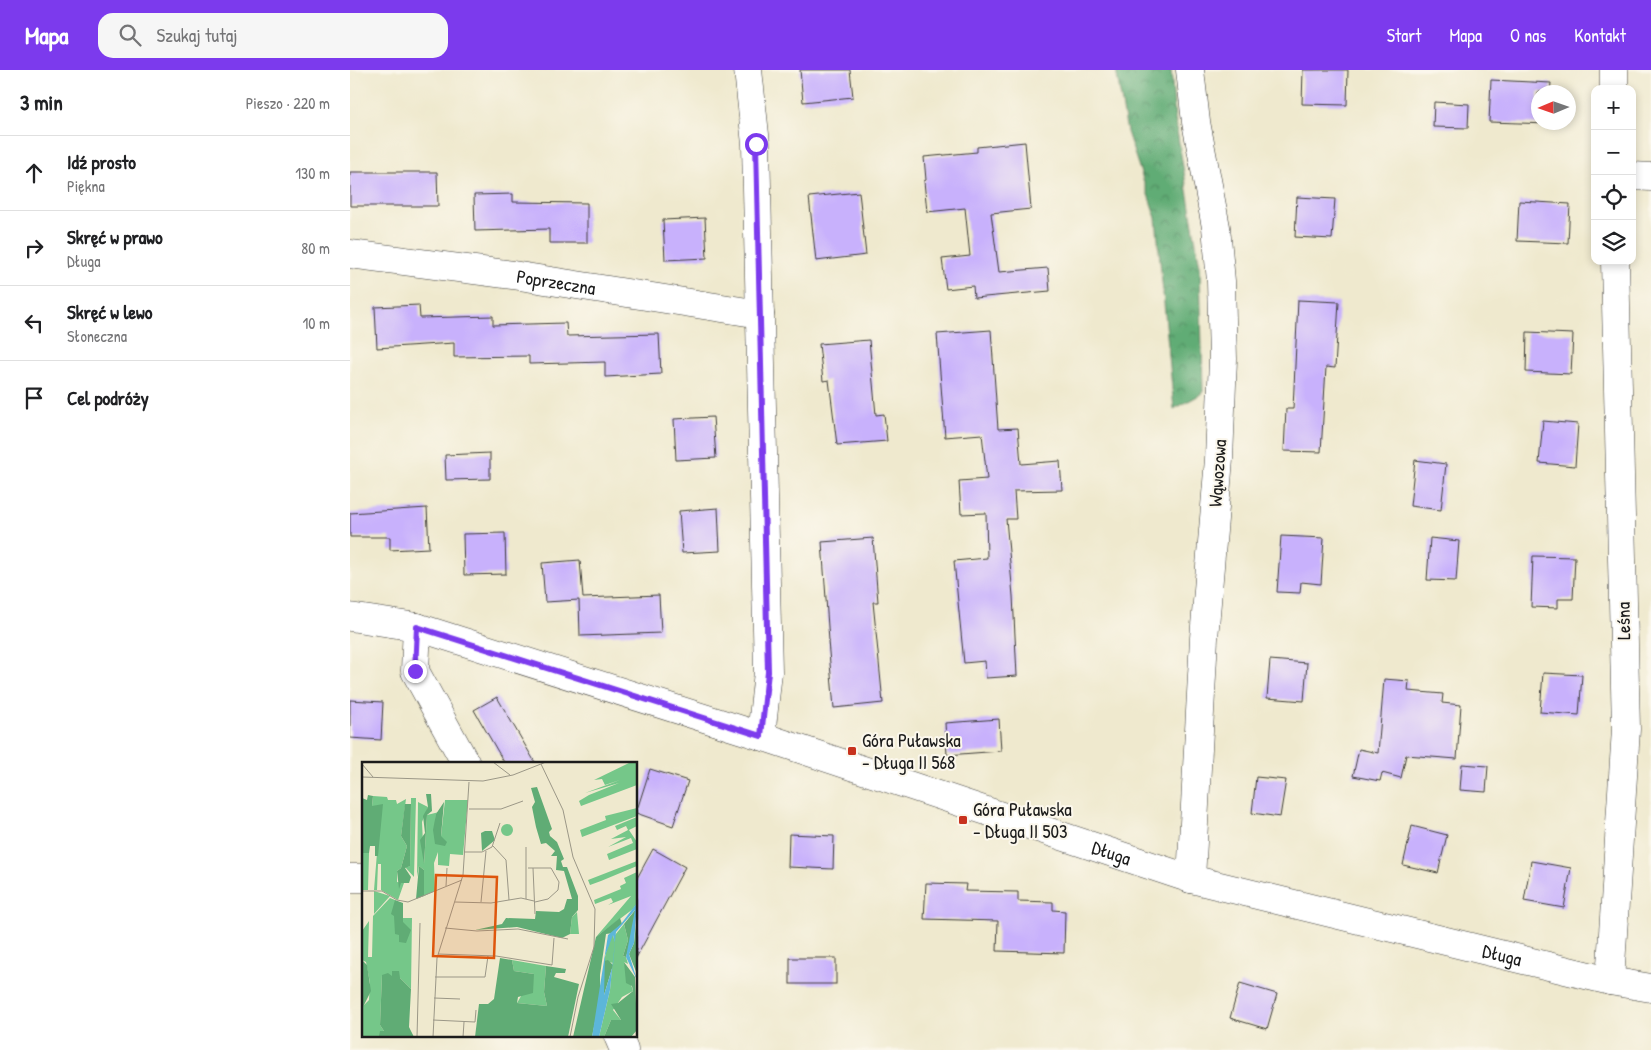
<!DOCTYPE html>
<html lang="pl">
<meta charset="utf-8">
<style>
body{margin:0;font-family:"Patrick Hand",sans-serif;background:#f6f6f6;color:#202124}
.controls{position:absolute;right:15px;top:15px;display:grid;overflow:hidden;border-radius:10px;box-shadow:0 2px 8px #0003}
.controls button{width:45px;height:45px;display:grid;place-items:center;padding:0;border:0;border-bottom:1px solid #e0e0e0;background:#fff;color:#202124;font:25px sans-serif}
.compass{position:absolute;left:1181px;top:15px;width:45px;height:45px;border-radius:50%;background:#fff;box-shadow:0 2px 8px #0003;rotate:268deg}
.stop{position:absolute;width:15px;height:15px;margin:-11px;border:4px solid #7c3aed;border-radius:50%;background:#fff}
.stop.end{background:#7c3aed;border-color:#fff;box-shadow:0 1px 5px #0008}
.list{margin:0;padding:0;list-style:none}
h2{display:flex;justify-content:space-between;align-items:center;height:65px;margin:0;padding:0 20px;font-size:21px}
h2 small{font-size:16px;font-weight:400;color:#757577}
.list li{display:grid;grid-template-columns:32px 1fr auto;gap:15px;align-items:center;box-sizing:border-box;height:75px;padding:0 20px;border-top:1px solid #e0e0e0}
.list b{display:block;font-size:19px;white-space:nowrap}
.list p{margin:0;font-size:16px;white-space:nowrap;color:#757577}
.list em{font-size:16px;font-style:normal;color:#757577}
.icon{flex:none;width:28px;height:28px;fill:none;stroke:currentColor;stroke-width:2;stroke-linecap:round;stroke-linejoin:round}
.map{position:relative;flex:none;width:1301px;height:980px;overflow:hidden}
header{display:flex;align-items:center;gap:30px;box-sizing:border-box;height:70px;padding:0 25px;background:#7c3aed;color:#fff}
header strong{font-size:24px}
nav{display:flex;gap:28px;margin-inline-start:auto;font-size:18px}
.search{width:350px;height:45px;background:#f6f6f6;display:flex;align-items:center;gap:12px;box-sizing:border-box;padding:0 18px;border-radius:15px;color:#757577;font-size:19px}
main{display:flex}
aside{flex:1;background:#fff}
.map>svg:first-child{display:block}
.forest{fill:url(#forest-crowns);stroke:#3e6448}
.building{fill:#c8b1fc}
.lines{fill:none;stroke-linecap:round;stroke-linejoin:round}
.minor-casing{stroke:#3c3b37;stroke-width:29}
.minor{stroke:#fff;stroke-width:28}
.route{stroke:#7c3aed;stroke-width:6}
.poi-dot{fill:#c8321e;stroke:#fbf7ec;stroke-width:2}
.labels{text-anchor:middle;stroke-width:4;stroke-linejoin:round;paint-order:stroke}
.street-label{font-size:19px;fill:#1c1c1c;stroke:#fbf7ec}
.poi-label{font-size:19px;fill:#1c1c1c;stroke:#fbf7ec;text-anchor:start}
.inset-road{fill:none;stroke:#9b9787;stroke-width:1}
.view{fill:#de560d;fill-opacity:0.15;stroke:#de560d;stroke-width:2.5}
.inset-edge{fill:none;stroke:#1c1c1c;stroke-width:2.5}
</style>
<header>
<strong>Mapa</strong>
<div class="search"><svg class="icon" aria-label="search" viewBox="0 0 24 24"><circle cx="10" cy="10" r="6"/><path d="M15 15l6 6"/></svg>Szukaj tutaj</div>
<nav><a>Start</a><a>Mapa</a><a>O nas</a><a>Kontakt</a></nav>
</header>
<main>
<aside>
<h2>3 min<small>Pieszo · 220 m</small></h2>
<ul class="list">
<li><svg class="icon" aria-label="ahead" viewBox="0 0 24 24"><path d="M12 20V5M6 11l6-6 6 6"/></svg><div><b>Idź prosto</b><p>Piękna</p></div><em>130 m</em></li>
<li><svg class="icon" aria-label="right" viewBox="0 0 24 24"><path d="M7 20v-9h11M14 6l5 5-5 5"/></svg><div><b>Skręć w prawo</b><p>Długa</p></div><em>80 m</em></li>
<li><svg class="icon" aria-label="left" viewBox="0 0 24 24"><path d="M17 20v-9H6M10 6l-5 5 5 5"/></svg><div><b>Skręć w lewo</b><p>Słoneczna</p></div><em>10 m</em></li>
<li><svg class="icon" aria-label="arrive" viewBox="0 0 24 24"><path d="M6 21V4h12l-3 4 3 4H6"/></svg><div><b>Cel podróży</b></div></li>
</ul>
</aside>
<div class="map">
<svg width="1301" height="980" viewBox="0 0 1301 980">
<defs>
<pattern id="forest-crowns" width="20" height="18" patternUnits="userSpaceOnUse" patternTransform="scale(1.25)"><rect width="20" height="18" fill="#60ac75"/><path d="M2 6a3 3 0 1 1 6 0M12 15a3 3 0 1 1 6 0" fill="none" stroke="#4e8b5f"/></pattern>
</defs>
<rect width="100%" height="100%" fill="#fbf7ec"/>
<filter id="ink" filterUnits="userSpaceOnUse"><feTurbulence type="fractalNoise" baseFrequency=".02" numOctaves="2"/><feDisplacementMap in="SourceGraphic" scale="10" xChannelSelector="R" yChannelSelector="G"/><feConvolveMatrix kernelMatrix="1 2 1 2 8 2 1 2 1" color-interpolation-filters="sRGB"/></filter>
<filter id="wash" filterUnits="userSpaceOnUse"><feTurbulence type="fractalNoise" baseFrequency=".0096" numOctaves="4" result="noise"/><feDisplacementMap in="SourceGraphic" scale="20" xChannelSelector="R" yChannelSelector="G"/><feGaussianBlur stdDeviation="1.12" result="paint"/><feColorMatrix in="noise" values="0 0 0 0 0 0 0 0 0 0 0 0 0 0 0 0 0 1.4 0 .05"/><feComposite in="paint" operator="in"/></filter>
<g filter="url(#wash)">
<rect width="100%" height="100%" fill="#efe9ce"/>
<polygon class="forest" points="766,0 821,0 825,49 850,197 853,323 824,339 806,148 777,62"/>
<g id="blocks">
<g class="building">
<polygon points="450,0 500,0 503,27 453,32"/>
<polygon points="953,0 998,0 997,35 952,34"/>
<polygon points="1141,10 1201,13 1200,22 1188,22 1188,52 1199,52 1199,54 1139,52"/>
<polygon points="1084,32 1119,34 1118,58 1083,57"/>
<polygon points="675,72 681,139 641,143 649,202 698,198 700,221 624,228 623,216 596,219 592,189 620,186 615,138 577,142 574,111 576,110 574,87 627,82 627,77"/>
<polygon points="0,102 87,102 88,136 0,136"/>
<polygon points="509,122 516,185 466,191 459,127"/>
<polygon points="163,124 163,132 237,133 237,173 199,173 199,159 125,161 124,125"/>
<polygon points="947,127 985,129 982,169 945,167"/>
<polygon points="1169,131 1220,134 1218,173 1167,171"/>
<polygon points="355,148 357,188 315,190 313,150"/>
<polygon points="948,230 989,232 985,298 976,297 971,382 934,381 936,339 943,339"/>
<polygon points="69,235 70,248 143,246 143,255 216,253 217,266 309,264 311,304 255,307 255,292 179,294 179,286 104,287 104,273 27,278 25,237"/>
<polygon points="641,260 648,359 668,358 671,394 710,391 712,420 664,421 666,449 656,449 663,526 667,606 636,608 635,591 614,593 604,491 637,488 636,443 611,444 609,411 637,409 632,364 595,367 587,264"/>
<polygon points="1177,262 1223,264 1221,304 1176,302"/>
<polygon points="519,270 526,345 534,344 537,371 487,375 479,310 473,311 469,274"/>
<polygon points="363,347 366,388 326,390 324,349"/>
<polygon points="1193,351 1228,354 1225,396 1189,393"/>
<polygon points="140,383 140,409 96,410 95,385"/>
<polygon points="1065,390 1096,394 1091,440 1060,436"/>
<polygon points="77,438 79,478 40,480 40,467 0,467 0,443"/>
<polygon points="368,438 370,481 332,483 329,441"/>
<polygon points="155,463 156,504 114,505 113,464"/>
<polygon points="931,466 974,468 971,514 951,512 950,523 927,522"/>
<polygon points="523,468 528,532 523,532 533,633 484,638 478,571 479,571 472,472"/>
<polygon points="1080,468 1109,471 1106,511 1077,510"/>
<polygon points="1183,486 1225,487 1223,529 1208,529 1208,538 1181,537"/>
<polygon points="230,490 233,528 309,525 311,563 230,566 229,530 195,532 192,493"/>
<polygon points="920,590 957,593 954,631 917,628"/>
<polygon points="1193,603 1232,605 1229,645 1190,642"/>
<polygon points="1034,609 1059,611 1058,621 1093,624 1092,633 1111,635 1107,689 1056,685 1051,708 1032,703 1030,711 1003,706 1009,679 1028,683"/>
<polygon points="147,627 186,694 155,694 124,640"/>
<polygon points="0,630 33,632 31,670 0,668"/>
<polygon points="649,649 651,681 597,685 595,653"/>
<polygon points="1112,694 1138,696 1136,722 1110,720"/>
<polygon points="300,699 338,711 323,756 286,743"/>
<polygon points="906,707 936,710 930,747 902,743"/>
<polygon points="1062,756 1097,765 1088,803 1053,795"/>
<polygon points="439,764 484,766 483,799 438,797"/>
<polygon points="303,779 335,797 286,888 286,810"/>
<polygon points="1181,791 1221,798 1214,838 1174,831"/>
<polygon points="576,813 616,814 615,821 668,822 668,831 703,832 703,840 715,841 714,883 647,881 648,851 574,849"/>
<rect x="440" y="888" width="46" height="26"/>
<polygon points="890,913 927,924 917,959 880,948"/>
</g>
</g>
</g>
<g filter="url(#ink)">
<use href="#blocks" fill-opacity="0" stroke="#3c3b37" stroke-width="1"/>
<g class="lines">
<defs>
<g id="minor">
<polyline points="398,0 406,74 418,602 411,666"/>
<polyline points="840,0 846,52 866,157 871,211 873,289 869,389 854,568 841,809"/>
<polyline points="1264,19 1264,0"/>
<polyline points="1282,106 1301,107"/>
<path id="s1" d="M0,184L163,205L410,244"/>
<path id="s2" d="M0,547L67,557L411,666L841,809L1260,911L1301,918"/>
<polyline points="67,557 65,601 116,694"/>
<polyline points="0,808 14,808"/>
<polyline points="1260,911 1276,659 1265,191"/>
<polyline points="268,966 274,980"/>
</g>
</defs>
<use href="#minor" class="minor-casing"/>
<use href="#minor" class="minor"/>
</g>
</g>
<g class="lines" filter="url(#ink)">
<polyline class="route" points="65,601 67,557 411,666 418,602 406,74"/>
</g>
<g class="poi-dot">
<rect x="497" y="676" width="10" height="10" rx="2.5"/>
<rect x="608" y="745" width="10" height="10" rx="2.5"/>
</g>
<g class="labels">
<g class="street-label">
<text dy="7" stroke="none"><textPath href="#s1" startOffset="208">Poprzeczna</textPath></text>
<text transform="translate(867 403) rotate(-86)" y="7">Wąwozowa</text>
<text transform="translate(1273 551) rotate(-91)" y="7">Leśna</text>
<text dy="7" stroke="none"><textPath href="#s2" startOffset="798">Długa</textPath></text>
<text dy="7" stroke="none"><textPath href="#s2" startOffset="1202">Długa</textPath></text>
</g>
<g class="poi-label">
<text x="512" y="677">Góra Puławska<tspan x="512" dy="22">- Długa II 568</tspan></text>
<text x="623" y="746">Góra Puławska<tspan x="623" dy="22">- Długa II 503</tspan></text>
</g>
</g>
<g transform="translate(12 692)">
<rect width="275" height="275" fill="#efe9ce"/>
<path d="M269,0H275V23L219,44L217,39L227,33L257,21L223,31L258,18L243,23L240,17L232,18ZM11,34L25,35L26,38H34L35,42L44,37L39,74L45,84L39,106L35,109V120L42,121L36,138L19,128V102H16L15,128H12L17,66L16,44H10ZM49,36H54L52,115L43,105L48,104ZM83,38H106L101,93L88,92L87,104L76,103V90L72,101L73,129L62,134V108L57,104L55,115L56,40L66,45L60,60L62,102L65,53L77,50L74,52L73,71L79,74ZM275,46V54L220,75L218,68L244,58L243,54ZM275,55V64L267,68L275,80V87L247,98L245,92L271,81L269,76L246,85L264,75L249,77L266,68L264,64L255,68L253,64ZM139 68a6 6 0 1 1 12 0a6 6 0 1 1-12 0ZM0,91H7L6,128H0ZM275,99V104L239,119L228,123L226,118ZM275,110V141L271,147L234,175L269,134L246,143L251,140L249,136L233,142L232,138L259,127L258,124L264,121L262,116ZM12,129L28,134L12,152ZM28,136L33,138V172L41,156H50L49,227L38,216L20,213L18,263L22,269L20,275H1L0,245L7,238L8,221L4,200L0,198V169L7,159L6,195H10L11,154ZM215,150L217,172H208L210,155ZM262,162L266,178L261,194L264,195L266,202L262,200L271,229L260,235L251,248L259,258H249L242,275H237L248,228L253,173ZM251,173L253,181L251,201L242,199L248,174ZM150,198L184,204L182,230L185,244L155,241L172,212L152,209Z" fill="#75c789"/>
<path d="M175,25L190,67L187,70L188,74L195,80L202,97L199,99L201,105H205L216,134V148L210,155L208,172L200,176L155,165L113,168L140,162L144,156L173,157L174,149L197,150L202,147L205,137H210L202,109L194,108L195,94H189L193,89L184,81L179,82L174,65L170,45L173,40L169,26ZM64,32H69L70,49L65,53L62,102L58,78L63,71L61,54L66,45ZM6,33L11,34L10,44L21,42L16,94H13V84H8L7,91H0V36L5,38ZM82,40L79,74L85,80L83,84L73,82L71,68L74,52ZM43,42H49L48,104L43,106L49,115L47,121H39L37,127L35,109L39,106L45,84L39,74ZM123,69H130L133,78L120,89L119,71ZM57,104L62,108V134L54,137ZM33,138L41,141V160L49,168L44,181L37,180V173L33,172L32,154L29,152ZM274,147L271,171L264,195L261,194L266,178L262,162ZM275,154V212L267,192L272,181ZM258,156L260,162L251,171L244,172L238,213V235L230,275H211L234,175ZM138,196L150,198L152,209L172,212L171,231L156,235L155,241L185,244L182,230L184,204L204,207L203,211H194L192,215L217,222L206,275H113L117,242H126L132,237ZM0,198L5,203L9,229L1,245V275ZM246,198L251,203L242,233V199ZM262,200L273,215L275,268L269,275H242L249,258H259L249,242L256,241L271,229L270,224L264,221ZM30,209H37L38,216L49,227L47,265L52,275L17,274L18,269H22L18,263L20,213L26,211L30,214Z" fill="#60ac75"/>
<path d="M275,141L272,181L267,192L275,218L264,195L273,148L254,170L248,228L237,275H230L246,173L259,162ZM251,173L253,181L251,203L242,233L243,194Z" fill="#5cb6d9" fill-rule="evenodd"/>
<path class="inset-road" d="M131,0L148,13M0,2L11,15M179,2L201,48L211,95L233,147L232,185L216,235L208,275M0,15L121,19L151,13L184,0M107,47H139L161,39M131,84L144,98L147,138M164,85V137M103,90H120L130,85L138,61M166,106H189L197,120L196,128L186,137L173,140M171,106L173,152M84,124L85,106M0,129H20L35,138L46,140L100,118M93,140L129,141L159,136L172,139M119,140L124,89M83,166L115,169L156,167L206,177M76,192L134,194L190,203L192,176M73,215H123L126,194M72,236L98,237M71,258L113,260L114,248M55,275L58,161M71,275L75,196L101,113L107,20M101,275L102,260"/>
<path class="view" d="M74,113L135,115L132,196L71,194Z"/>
<rect width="275" height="275" class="inset-edge"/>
</g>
</svg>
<div class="controls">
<button>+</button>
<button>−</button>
<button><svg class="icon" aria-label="locate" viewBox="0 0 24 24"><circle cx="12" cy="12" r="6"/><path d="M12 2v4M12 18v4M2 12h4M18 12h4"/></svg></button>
<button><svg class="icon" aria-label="layers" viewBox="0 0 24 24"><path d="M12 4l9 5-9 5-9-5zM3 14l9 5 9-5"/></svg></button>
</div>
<svg class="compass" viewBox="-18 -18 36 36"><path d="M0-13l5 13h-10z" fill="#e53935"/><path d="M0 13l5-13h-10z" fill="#757577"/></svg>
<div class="stop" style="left:406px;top:74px"></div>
<div class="stop end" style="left:65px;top:601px"></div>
</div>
</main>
